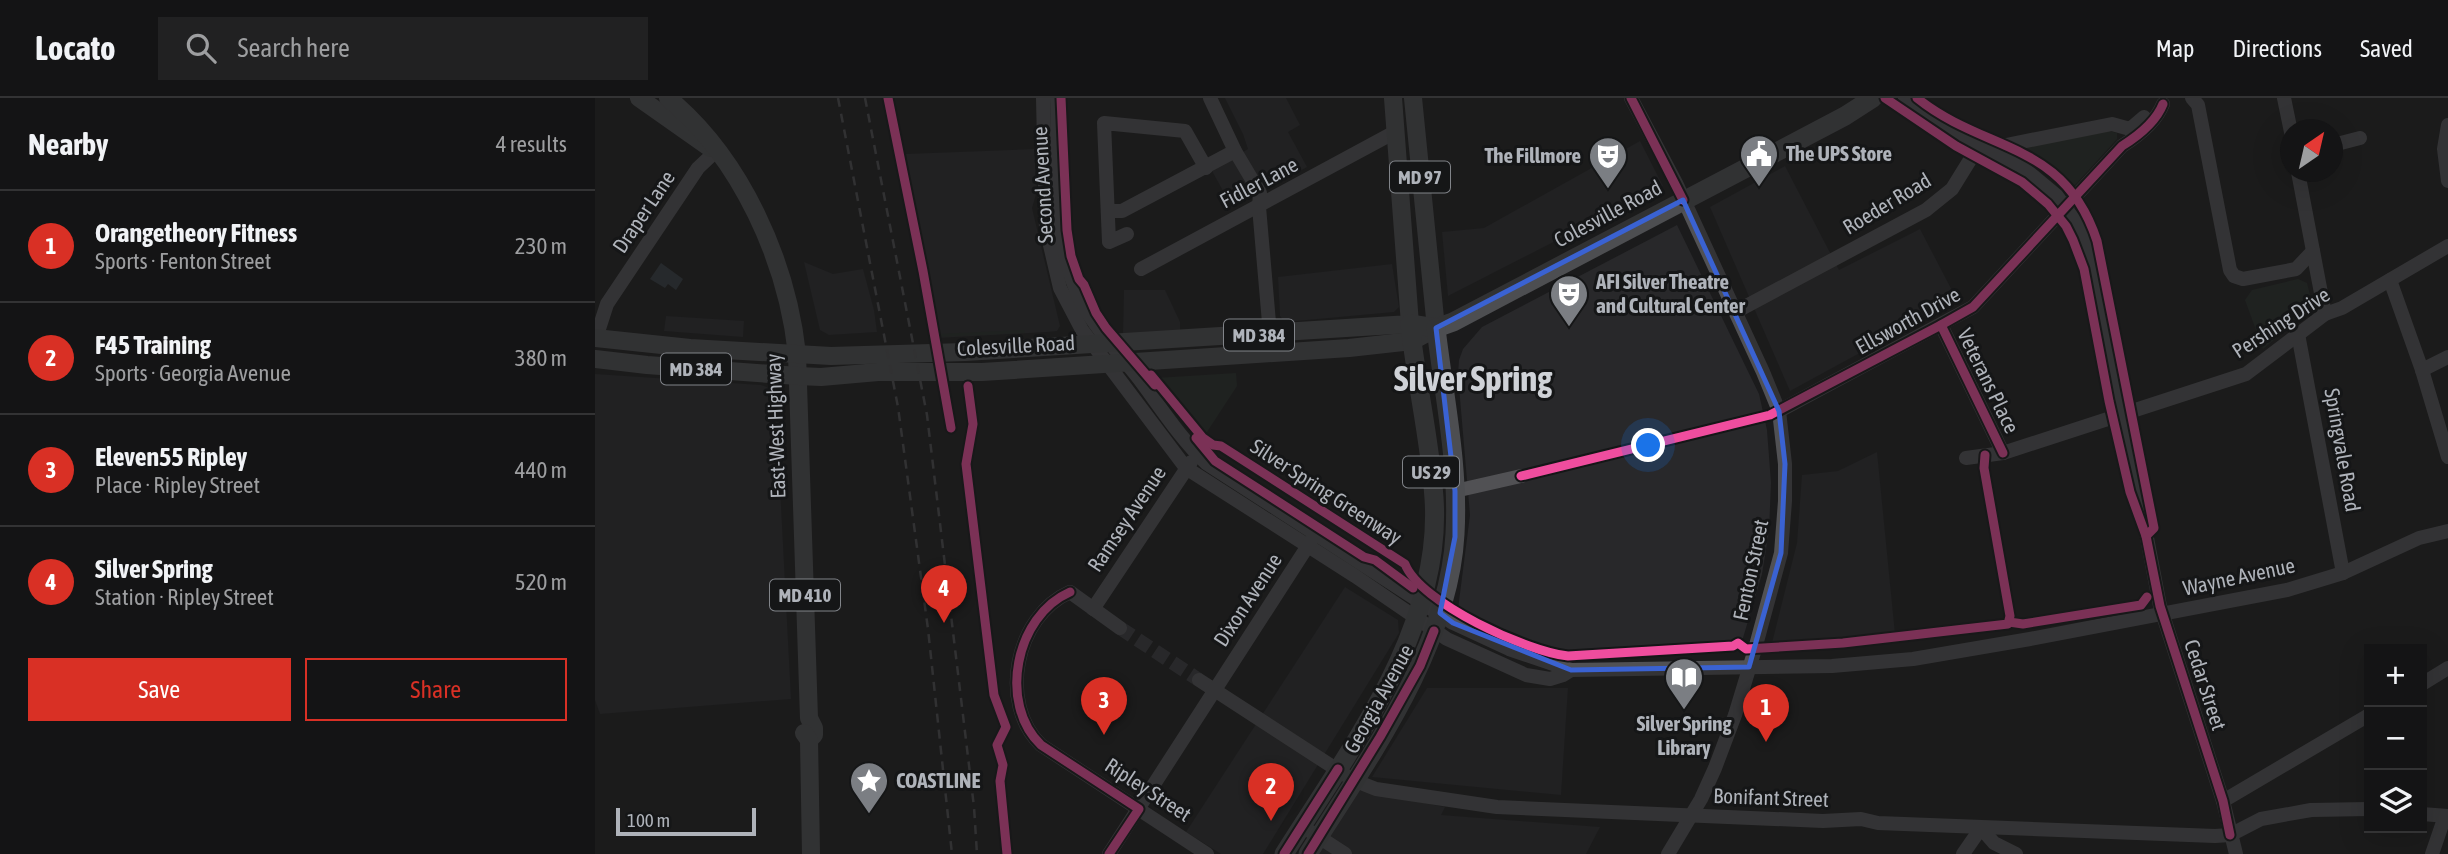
<!DOCTYPE html>
<meta charset="utf-8">
<style>
body{margin:0;font-family:"Asap Condensed",sans-serif;background:#212122;color:#f1f3f6}
.controls{position:absolute;right:21px;bottom:21px;display:grid;overflow:hidden;border-radius:0px;box-shadow:0 7px 28px #0002}
.controls button{width:63px;height:63px;display:grid;place-items:center;padding:0;border:0;border-bottom:2px solid #333334;background:#141415;color:#f1f3f6;font:35px sans-serif}
.compass{position:absolute;left:1685px;top:21px;width:63px;height:63px;border-radius:50%;background:#141415;box-shadow:0 7px 28px #0002;rotate:34deg}
.scale{position:absolute;left:21px;bottom:18px;width:140px;box-sizing:border-box;padding-left:7px;border:4px solid #afb3ba;border-top:0;font-size:19px;line-height:24px;white-space:nowrap;color:#afb3ba;-webkit-text-stroke:5px #151617;paint-order:stroke}
.you{position:absolute;left:1054px;top:348px;width:24px;height:24px;margin:-18px;border:5px solid #fff;border-radius:50%;background:#1a73e8;box-shadow:0 0 0 10px #1a73e833}
.badge{display:grid;place-items:center;width:46px;height:46px;border-radius:50%;background:#d93025;color:#fff;font-size:23px;font-weight:700}
.pin{position:absolute;translate:-50% -58px;filter:drop-shadow(0 2px 4px #0008)}
.pin::after{content:'';position:absolute;top:37px;width:24px;height:21px;background:inherit;clip-path:polygon(0 0,100% 0,50% 100%)}
.list{margin:0;padding:0;list-style:none}
h2{display:flex;justify-content:space-between;align-items:center;height:91px;margin:0;padding:0 28px;font-size:30px}
h2 small{font-size:23px;font-weight:400;color:#9d9ea0}
.list li{display:grid;grid-template-columns:46px 1fr auto;gap:21px;align-items:center;box-sizing:border-box;height:112px;padding:0 28px;border-top:2px solid #333334}
.list b{display:block;font-size:26px;white-space:nowrap}
.list p{margin:0;font-size:23px;white-space:nowrap;color:#9d9ea0}
.list em{font-size:23px;font-style:normal;color:#9d9ea0}
.actions{display:flex;gap:14px;padding:21px 28px}
.actions a{flex:1;padding:16px 0;border:2px solid #d93025;border-radius:0px;text-align:center;font-size:24px;color:#d93025}
.actions .main{background:#d93025;color:#fff}
.icon{flex:none;width:38px;height:38px;fill:none;stroke:currentColor;stroke-width:2;stroke-linecap:round;stroke-linejoin:round}
.map{position:relative;flex:none;width:1853px;height:756px;overflow:hidden}
header{display:flex;align-items:center;gap:42px;box-sizing:border-box;height:98px;padding:0 35px;background:#141415;border-bottom:2px solid #333334}
header strong{font-size:33px}
nav{display:flex;gap:38px;margin-inline-start:auto;font-size:24px}
.search{width:490px;height:63px;background:#212122;display:flex;align-items:center;gap:18px;box-sizing:border-box;padding:0 24px;border-radius:0px;color:#9d9ea0;font-size:26px}
main{display:flex}
aside{flex:1;background:#141415}
.map>svg:first-child{display:block}
.built{fill:#28282a}
.green{fill:#252b26}
.water{fill:#343b40}
.lines{fill:none;stroke-linecap:round;stroke-linejoin:round}
.minor-tunnel{stroke:#39393c;stroke-width:14;stroke-dasharray:14 7;stroke-linecap:butt}
.minor{stroke:#515154;stroke-width:14}
.major{stroke:#4d4e50;stroke-width:18}
.highway{stroke:#4d4e51;stroke-width:19}
.rail{stroke:#4c4c4f;stroke-width:2.5;stroke-dasharray:9 7;stroke-linecap:butt}
.cycleway-casing{stroke:#151617;stroke-width:13}
.cycleway{stroke:#ef4d9e;stroke-width:9}
.marked{fill:none;stroke:#3a62d2;stroke-width:5;stroke-linejoin:round}
.labels{text-anchor:middle;stroke-width:6;stroke-linejoin:round;paint-order:stroke}
.shield{fill:#151617;stroke:#818489;stroke-width:2}
.shield-label{font-size:19px;font-weight:bold;fill:#afb3ba}
.poi-label{font-size:21px;font-weight:bold;fill:#afb3ba;stroke:#151617;text-anchor:start}
.street-label{font-size:21px;fill:#afb3ba;stroke:#151617}
.town-label{font-size:35px;font-weight:bold;fill:#cfd2d7;stroke:#151617}
</style>
<header>
<strong>Locato</strong>
<div class="search"><svg class="icon" aria-label="search" viewBox="0 0 24 24"><circle cx="10" cy="10" r="6"/><path d="M15 15l6 6"/></svg>Search here</div>
<nav><a>Map</a><a>Directions</a><a>Saved</a></nav>
</header>
<main>
<aside>
<h2>Nearby<small>4 results</small></h2>
<ul class="list">
<li><span class="badge">1</span><div><b>Orangetheory Fitness</b><p>Sports · Fenton Street</p></div><em>230 m</em></li>
<li><span class="badge">2</span><div><b>F45 Training</b><p>Sports · Georgia Avenue</p></div><em>380 m</em></li>
<li><span class="badge">3</span><div><b>Eleven55 Ripley</b><p>Place · Ripley Street</p></div><em>440 m</em></li>
<li><span class="badge">4</span><div><b>Silver Spring</b><p>Station · Ripley Street</p></div><em>520 m</em></li>
</ul>
<div class="actions"><a class="main">Save</a><a>Share</a></div>
</aside>
<div class="map">
<svg width="1853" height="756" viewBox="0 0 1853 756">
<rect width="100%" height="100%" fill="#1b1b1c"/>
<g class="built">
<polygon points="630,0 691,0 705,27 693,34 712,69 637,109 617,73 653,51 648,36"/>
<polygon points="1045,43 1068,88 853,198 847,134 889,130"/>
<polygon points="439,51 442,93 437,110 465,228 462,233 452,234 342,240 311,56"/>
<polygon points="1190,68 1244,172 1325,131 1362,202 1195,293 1115,109"/>
<polygon points="1082,127 1164,296 1172,332 1176,385 1174,433 1167,476 1148,540 1137,547 961,554 863,511 875,417 863,277 864,262 868,251 887,229"/>
<polygon points="209,164 238,176 268,171 279,212 282,234 234,237 225,232"/>
<polygon points="797,166 804,209 799,214 690,224 685,218 683,179"/>
<polygon points="529,192 570,192 585,224 585,233 528,236"/>
<polygon points="71,218 149,223 148,239 69,233"/>
<polygon points="0,276 166,287 180,292 196,601 5,616 0,602"/>
<polygon points="1282,354 1300,536 1177,545 1202,445 1207,377 1243,373"/>
<polygon points="750,489 803,522 804,535 668,756 626,756 591,734"/>
<polygon points="832,590 973,590 966,697 777,679"/>
<polygon points="761,692 850,709 846,717 1005,729 991,756 722,756"/>
</g>
<g class="green">
<path d="M1514,33L1522,35V41L1480,87C1469,86 1440,60 1427,52L1429,49Z"/>
<polygon points="1703,181 1712,185 1718,209 1668,251 1650,202 1657,192"/>
<polygon points="429,232 430,235 343,239 343,236"/>
<polygon points="641,275 642,288 610,337 605,336 561,280"/>
</g>
<polygon class="water" points="66,165 88,181 81,192 73,186 70,190 55,181"/>
<g class="lines">
<polyline class="minor-tunnel" points="525,530 604,582"/>
<g class="minor">
<polyline points="448,0 451,130 465,190 487,232 591,370 760,478 852,541 931,577 955,581 968,577 976,572"/>
<path d="M462,0C464,65 456,146 487,205C503,234 525,256 545,282C566,310 585,340 611,365L858,525L914,551L976,572L1237,568L1318,561L1435,541L1692,492L1748,475L1824,440L1853,433"/>
<polyline points="615,0 640,53 665,95 664,109 675,236"/>
<polyline points="1036,0 1081,85 1168,274 1184,313 1190,366 1190,403 1186,455 1160,551 1140,617 1120,670 1106,701 1073,756"/>
<polyline points="1310,0 1383,49 1426,68 1462,98 1485,130 1498,163 1508,209 1565,508 1628,703 1641,756"/>
<polyline points="1597,0 1603,7 1635,172 1639,178 1648,181 1701,171 1718,153"/>
<polyline points="1689,0 1696,34"/>
<polyline points="1853,27 1849,51 1853,83"/>
<polyline points="1738,47 1765,40"/>
<polyline points="1388,48 1411,47 1517,26 1535,31 1549,19"/>
<polyline points="1703,74 1730,216"/>
<polyline points="513,113 527,113 640,53"/>
<polyline points="532,136 514,144 509,25 590,33 611,70"/>
<polyline points="546,171 800,34"/>
<polyline points="1795,182 1827,272 1853,359"/>
<polyline points="1142,213 1331,112 1357,91 1383,49"/>
<polyline points="1346,227 1408,355"/>
<polyline points="1703,236 1748,475"/>
<polyline points="1,240 12,206 103,70 121,53"/>
<polyline points="1827,272 1853,259"/>
<path d="M1184,313L1378,209L1527,48C1543,38 1561,24 1568,6"/>
<polyline points="1371,360 1408,355 1651,276 1730,216 1747,210 1853,148"/>
<polyline points="860,393 926,378"/>
<polyline points="498,511 596,364"/>
<path d="M525,530L475,494C420,518 403,606 446,647L612,756"/>
<polyline points="604,582 758,682 781,691 902,709 1228,723 1266,721 1283,725 1620,738 1635,737 1666,721 1716,712 1774,711"/>
<polyline points="1827,586 1853,570"/>
<polyline points="1628,703 1774,617"/>
<polyline points="1827,716 1853,718"/>
<polyline points="716,734 750,756"/>
<polyline points="514,756 716,443"/>
<polyline points="1368,756 1386,730 1399,745 1421,756"/>
<polyline points="1837,756 1850,718"/>
</g>
<g class="major">
<polyline points="44,0 115,50"/>
<path d="M73,0C146,60 192,163 202,256L214,620L219,630V637L214,642"/>
<polyline points="0,240 95,250 236,258 370,254 815,226 798,0"/>
<polyline points="0,261 52,267 203,278 226,279 283,274 387,274 754,250 817,243 841,230 818,0"/>
<polyline points="209,635 214,642 216,756"/>
</g>
<g class="highway">
<path d="M689,756C755,651 848,530 839,400C835,341 821,284 815,226L841,230L858,224L1250,18L1278,0"/>
<path d="M713,756C772,662 854,551 860,436C864,367 849,299 841,230"/>
</g>
<g class="rail">
<polyline points="243,0 303,309 333,531 357,756"/>
<polyline points="270,0 332,317 379,709 382,756"/>
</g>
<defs>
<g id="cycleway">
<polyline points="293,0 328,173 356,330"/>
<polyline points="466,0 472,132 476,158 484,181 489,187 501,215 511,230 560,287"/>
<polyline points="1036,0 1088,102"/>
<polyline points="1290,0 1361,48 1427,84 1453,106 1471,128 1478,142 1489,171 1514,303 1535,394 1551,438 1565,508 1628,703 1635,737"/>
<path d="M1322,0C1390,55 1469,42 1502,143L1559,430L1551,438"/>
<polyline points="1346,227 1408,355"/>
<path d="M556,277L608,340L618,347L626,348L810,466C825,505 933,554 973,558L1138,548L1143,545L1151,551L1248,545L1413,526L1415,518L1389,370L1390,357"/>
<polyline points="373,288 378,326 371,366 399,597 411,629 402,647 408,667 405,683 412,756"/>
<polyline points="601,340 620,363 769,459 780,462 818,490"/>
<path d="M926,378L1175,317L1346,227L1378,209L1527,48C1543,38 1561,24 1568,6"/>
<path d="M475,494C420,518 403,606 446,647L544,711L514,756"/>
<polyline points="1414,524 1428,526 1546,507 1552,499"/>
<polyline points="689,756 743,671"/>
<polyline points="713,756 785,639 825,568 839,533"/>
</g>
</defs>
<use href="#cycleway" class="cycleway-casing"/>
<use href="#cycleway" class="cycleway"/>
</g>
<path d="M0 0H1853V756H0ZM1088,102L1184,313L1190,366L1186,455L1154,569L976,572L858,525L845,515L860,439V393L841,230Z" fill="#1b1b1c" fill-opacity=".55" fill-rule="evenodd"/>
<path class="marked" d="M1088,102L1184,313L1190,366L1186,455L1154,569L976,572L858,525L845,515L860,439V393L841,230Z"/>
<defs>
<symbol id="civic-pin" viewBox="-11 -11 22 30"><path d="M0 17L-7.5 6A9.5 9.5 0 1 1 7.5 6Z" fill="#7b7e83" stroke="#151617"/><path d="M-.6-6.5H3V-4.5H.6V-3L4-1V1h2V6H-6V1h2V-1L-.6-3ZM-1.2 2.5V6h2.4V2.5Z" fill="#fff"/></symbol>
<symbol id="theatre-pin" viewBox="-11 -11 22 30"><path d="M0 17L-7.5 6A9.5 9.5 0 1 1 7.5 6Z" fill="#7b7e83" stroke="#151617"/><path d="M-5-5.5Q0-4 5-5.5V0Q5 5 0 6Q-5 5-5 0ZM-3.3-2.5H-1v1.5H-3.3ZM1-2.5H3.3v1.5H1ZM-2.8 1Q0 5.5 2.8 1Z" fill="#fff"/></symbol>
<symbol id="library-pin" viewBox="-11 -11 22 30"><path d="M0 17L-7.5 6A9.5 9.5 0 1 1 7.5 6Z" fill="#7b7e83" stroke="#151617"/><path d="M-6-4Q-3-5.5-.7-3.5V5Q-3 3-6 4ZM6-4Q3-5.5 .7-3.5V5Q3 3 6 4Z" fill="#fff"/></symbol>
<symbol id="sight-pin" viewBox="-11 -11 22 30"><path d="M0 17L-7.5 6A9.5 9.5 0 1 1 7.5 6Z" fill="#7b7e83" stroke="#151617"/><path d="M0-6L1.8-2.2L6-1.7L2.9 1.2L3.7 5.4L0 3.3L-3.7 5.4L-2.9 1.2L-6-1.7L-1.8-2.2Z" fill="#fff"/></symbol>
</defs>
<g fill-rule="evenodd">
<use href="#civic-pin" x="1142" y="34" width="44" height="60"/>
<use href="#theatre-pin" x="991" y="36" width="44" height="60"/>
<use href="#theatre-pin" x="952" y="174" width="44" height="60"/>
<use href="#library-pin" x="1067" y="557" width="44" height="60"/>
<use href="#sight-pin" x="252" y="661" width="44" height="60"/>
</g>
<g class="labels">
<g class="shield">
<rect x="795" y="63.5" width="60" height="31" rx="5"/>
<rect x="629" y="221.5" width="70" height="31" rx="5"/>
<rect x="66" y="255.5" width="70" height="31" rx="5"/>
<rect x="808" y="358.5" width="56" height="31" rx="5"/>
<rect x="175" y="481.5" width="70" height="31" rx="5"/>
</g>
<g class="shield-label">
<text x="825" y="86">MD 97</text>
<text x="664" y="244">MD 384</text>
<text x="101" y="278">MD 384</text>
<text x="836" y="381">US 29</text>
<text x="210" y="504">MD 410</text>
</g>
<g class="poi-label">
<text x="1191" y="63">The UPS Store</text>
<text x="986" y="65" text-anchor="end">The Fillmore</text>
<text x="1001" y="191">AFI Silver Theatre<tspan x="1001" dy="24">and Cultural Center</tspan></text>
<text x="1089" y="633" text-anchor="middle">Silver Spring<tspan x="1089" dy="24">Library</tspan></text>
<text x="301" y="690">COASTLINE</text>
</g>
<g class="street-label">
<text transform="translate(664 85) rotate(-28)" y="7">Fidler Lane</text>
<text transform="translate(448 87) rotate(-93)" y="7">Second Avenue</text>
<text transform="translate(1292 106) rotate(-31)" y="7">Roeder Road</text>
<text transform="translate(49 114) rotate(-56)" y="7">Draper Lane</text>
<text transform="translate(1013 116) rotate(-28)" y="7">Colesville Road</text>
<text transform="translate(1313 223) rotate(-29)" y="7">Ellsworth Drive</text>
<text transform="translate(1686 225) rotate(-33)" y="7">Pershing Drive</text>
<text transform="translate(421 248) rotate(-3)" y="7">Colesville Road</text>
<text transform="translate(1393 283) rotate(64)" y="7">Veterans Place</text>
<text transform="translate(181 328) rotate(-92)" y="7">East-West Highway</text>
<text transform="translate(1747 352) rotate(80)" y="7">Springvale Road</text>
<text transform="translate(731 394) rotate(33)" y="7">Silver Spring Greenway</text>
<text transform="translate(532 421) rotate(-56)" y="7">Ramsey Avenue</text>
<text transform="translate(1156 472) rotate(-78)" y="7">Fenton Street</text>
<text transform="translate(1644 479) rotate(-12)" y="7">Wayne Avenue</text>
<text transform="translate(653 502) rotate(-57)" y="7">Dixon Avenue</text>
<text transform="translate(1610 587) rotate(72)" y="7">Cedar Street</text>
<text transform="translate(784 601) rotate(-61)" y="7">Georgia Avenue</text>
<text transform="translate(553 692) rotate(33)" y="7">Ripley Street</text>
<text transform="translate(1176 700) rotate(2)" y="7">Bonifant Street</text>
</g>
<g class="town-label">
<text x="878" y="293">Silver Spring</text>
</g>
</g>
</svg>
<div class="controls">
<button>+</button>
<button>−</button>
<button><svg class="icon" aria-label="layers" viewBox="0 0 24 24"><path d="M12 4l9 5-9 5-9-5zM3 14l9 5 9-5"/></svg></button>
</div>
<svg class="compass" viewBox="-18 -18 36 36"><path d="M0-13l5 13h-10z" fill="#e53935"/><path d="M0 13l5-13h-10z" fill="#9d9ea0"/></svg>
<div class="scale">100 m</div>
<div class="you"></div>
<div class="pin badge" style="left:1171px;top:644px">1</div>
<div class="pin badge" style="left:676px;top:723px">2</div>
<div class="pin badge" style="left:509px;top:637px">3</div>
<div class="pin badge" style="left:349px;top:525px">4</div>
</div>
</main>
